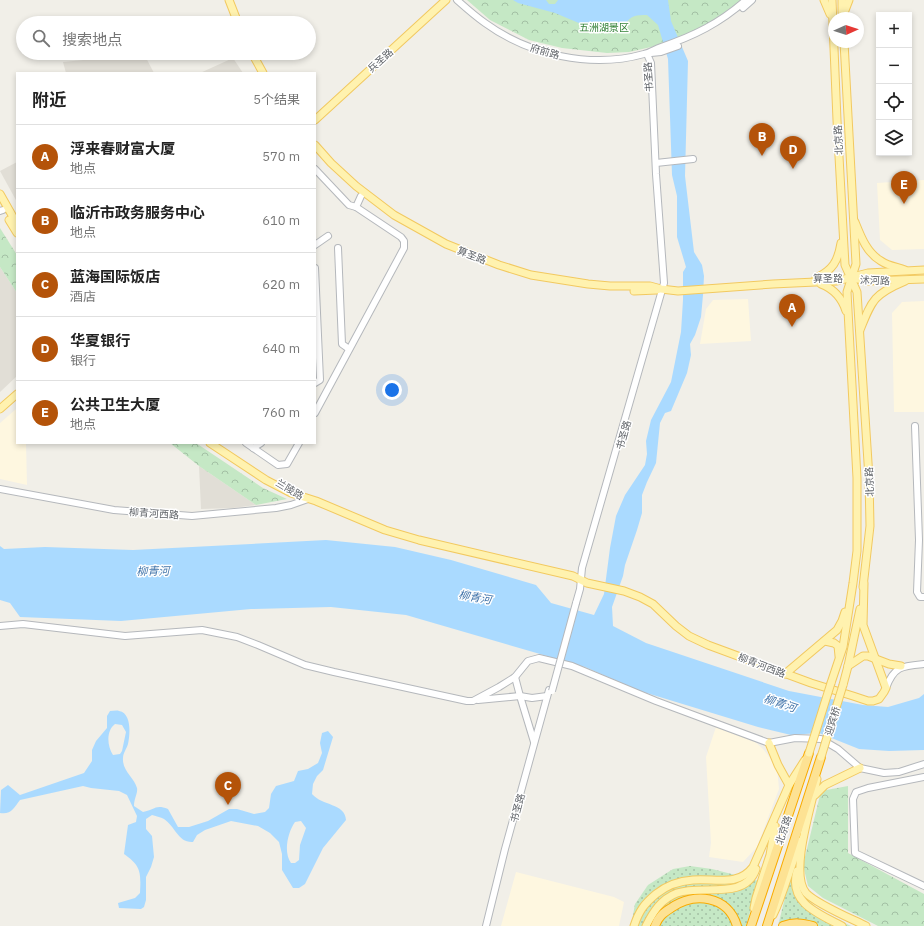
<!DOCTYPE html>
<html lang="zh">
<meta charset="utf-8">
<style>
body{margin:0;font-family:"IBM Plex Sans","Noto Sans SC",sans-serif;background:#f6f6f6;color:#222}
.controls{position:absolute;right:12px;top:12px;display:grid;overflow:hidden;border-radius:0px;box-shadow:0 2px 6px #0003}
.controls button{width:36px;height:36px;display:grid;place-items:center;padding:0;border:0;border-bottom:1px solid #e0e0e0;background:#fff;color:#222;font:20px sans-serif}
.compass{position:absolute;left:828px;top:12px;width:36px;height:36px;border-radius:50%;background:#fff;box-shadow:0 2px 6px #0003;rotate:87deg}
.you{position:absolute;left:392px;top:390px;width:14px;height:14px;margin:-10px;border:3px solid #fff;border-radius:50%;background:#1a73e8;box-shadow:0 0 0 6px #1a73e833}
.badge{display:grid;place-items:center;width:26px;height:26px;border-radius:50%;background:#b45309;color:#fff;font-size:13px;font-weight:700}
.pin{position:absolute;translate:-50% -33px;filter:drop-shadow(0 1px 2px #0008)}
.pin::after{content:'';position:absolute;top:21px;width:14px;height:12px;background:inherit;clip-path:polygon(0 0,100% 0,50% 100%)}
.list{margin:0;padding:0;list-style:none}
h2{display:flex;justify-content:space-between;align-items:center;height:52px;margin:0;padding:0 16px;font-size:17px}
h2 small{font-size:13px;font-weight:400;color:#767676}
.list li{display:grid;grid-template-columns:26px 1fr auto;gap:12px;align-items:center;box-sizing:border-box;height:64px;padding:0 16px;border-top:1px solid #e0e0e0}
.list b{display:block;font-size:15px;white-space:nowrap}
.list p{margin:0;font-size:13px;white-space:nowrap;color:#767676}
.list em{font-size:13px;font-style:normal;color:#767676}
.icon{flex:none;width:22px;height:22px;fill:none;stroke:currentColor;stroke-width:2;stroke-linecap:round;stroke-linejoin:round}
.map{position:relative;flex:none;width:924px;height:926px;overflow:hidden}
.search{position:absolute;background:#fff;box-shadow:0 2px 6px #0003;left:16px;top:16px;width:300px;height:44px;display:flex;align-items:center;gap:10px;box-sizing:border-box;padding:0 14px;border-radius:22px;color:#767676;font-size:15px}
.panel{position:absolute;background:#fff;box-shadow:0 2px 6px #0003;left:16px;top:72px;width:300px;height:372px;border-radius:0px}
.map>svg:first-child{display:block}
.commercial{fill:#fef7e0}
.education{fill:#e1ded6}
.grass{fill:url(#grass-dots)}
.forest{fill:url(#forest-crowns)}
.water{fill:#aadaff;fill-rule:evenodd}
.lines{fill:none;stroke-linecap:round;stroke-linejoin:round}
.minor-casing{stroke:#b5b8bc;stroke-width:8}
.major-casing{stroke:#f2c960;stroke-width:9}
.highway-casing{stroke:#f9ab00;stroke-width:10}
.minor{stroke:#fff;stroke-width:6}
.major{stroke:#fff2af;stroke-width:7}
.highway{stroke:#fde293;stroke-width:8}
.minor-bridge-casing{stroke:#b5b8bc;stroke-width:8;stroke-linecap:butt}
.major-bridge-casing{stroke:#f2c960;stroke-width:9;stroke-linecap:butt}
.minor-bridge{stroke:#fff;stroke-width:6}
.major-bridge{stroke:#fff2af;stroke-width:7}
.labels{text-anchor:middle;stroke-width:3;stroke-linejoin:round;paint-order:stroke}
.park-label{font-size:10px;fill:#348238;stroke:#fff}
.street-label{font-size:10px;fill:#5f6368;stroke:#fff}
.water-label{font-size:11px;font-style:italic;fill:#4174aa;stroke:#fff}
</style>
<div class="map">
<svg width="924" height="926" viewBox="0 0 924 926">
<defs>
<pattern id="grass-dots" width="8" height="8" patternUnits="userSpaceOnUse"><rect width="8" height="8" fill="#c5e8c5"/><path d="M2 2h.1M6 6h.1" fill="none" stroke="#a3c0a4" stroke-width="1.8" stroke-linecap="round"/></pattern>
<pattern id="forest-crowns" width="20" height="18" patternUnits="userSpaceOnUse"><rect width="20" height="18" fill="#c5e8c5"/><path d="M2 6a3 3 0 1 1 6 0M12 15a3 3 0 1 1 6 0" fill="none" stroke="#a3c0a4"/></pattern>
</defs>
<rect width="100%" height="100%" fill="#f1efe8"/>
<g class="commercial">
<polygon points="924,180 924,249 892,250 880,240 877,183"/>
<polygon points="748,299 751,341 700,344 706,309 713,300"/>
<polygon points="924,301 924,412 894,412 892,313 902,302"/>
<polygon points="16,409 17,412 17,443 26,443 27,485 0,479 0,423"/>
<polygon points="716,727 753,740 763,749 777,767 779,789 757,847 743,862 709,857 711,843 706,757"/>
<polygon points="516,872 614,897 624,902 619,926 501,926"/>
</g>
<g class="education">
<polygon points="144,54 154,73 66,73 63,62"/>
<polygon points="233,58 243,73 200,73"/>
<polygon points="17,162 17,202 0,171"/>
<polygon points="0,267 17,293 17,376 0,392"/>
<polygon points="199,466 256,505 233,508 201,509"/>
</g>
<g class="grass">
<polygon points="690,866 712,869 759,881 746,926 631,926 635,904 648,885 673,869"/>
<polygon points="791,873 814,908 851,926 778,926"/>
</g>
<g class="forest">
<polygon points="467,0 741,0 722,16 686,35 660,45 629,52 607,53 562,48 529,40 490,20"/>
<polygon points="0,228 17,255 17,293 0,267"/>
<polygon points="170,443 196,443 263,488 287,499 256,505 199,466"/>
<polygon points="848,786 848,853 924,894 924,926 878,926 823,898 808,886 803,865 821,791"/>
</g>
<g class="water">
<path d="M513,0H546L549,4H555L558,0H668L671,21L688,61L685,176L694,252L702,265L704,276L703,295L701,317L695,335L690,344L691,355L687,373L671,411L665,413L660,423L656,463L647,482L642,495V513L637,530L625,565L623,576L612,607L613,626L646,643L789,691L863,705L888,707L919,698L924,694V750L889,751L859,749L819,733L791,735L758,727L640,691L585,667L406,615L331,607L251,609L121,621L20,617L10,603L0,600V546L4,549L45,547L133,550L326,540L395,547L451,560L536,585L551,603L594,615L604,594L610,548L616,516L625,495L645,465L647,454L646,441L651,420L671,382L681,332L683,300V272L686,267L677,237V196L672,175L668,59L658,25L647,15C637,15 630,15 625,25L603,27L586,26L555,13L518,3Z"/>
<path d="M110,711C113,711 117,710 119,711C132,713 130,735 128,744C127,748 123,753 123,758C122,771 134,777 137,788C138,793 134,798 134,806L143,812C155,810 155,804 168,809L178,827H189L208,821L229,809H237L254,814L265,812L269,808L271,794L276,786L294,781L298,771L308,769L318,763L322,753L320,743L322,733L328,731L333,737L323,770L317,776L313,784L312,794C322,806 345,803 346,820L323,848L305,884L299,888H293L282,870V854L279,842L270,833L258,826L231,821L205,830L197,835L193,842C178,843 175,826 164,819C161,817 155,816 152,815L146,819V829L152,836L154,857L151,867L146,877V900L144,907L141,909L119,908L118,903L135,898L140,893C141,872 141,866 124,854L128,825L136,822L137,816L127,795L119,791L91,788L83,786L20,800C14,808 11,815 0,813L1,790L8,785L20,795L84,773L92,761V750L96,741L107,728V716ZM115,724L122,725L126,732L122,751L120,754L113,755C107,746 106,731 115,724ZM301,821L306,828L300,845L299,860L295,863H291C283,852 288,832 295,822Z"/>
</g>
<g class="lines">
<defs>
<g id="minor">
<path d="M457,0C466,8 475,16 485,23C529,55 591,69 644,54C650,53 655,49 661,47C694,36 720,23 746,0"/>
<polyline points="743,8 752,0"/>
<polyline points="651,53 661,52 678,46"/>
<polyline points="656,163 693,159"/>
<polyline points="315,169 349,205 356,207"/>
<polyline points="0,211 3,210"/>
<polyline points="315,245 328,236"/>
<polyline points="338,248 342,344 349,349"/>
<polyline points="315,268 320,380 315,383"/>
<polyline points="315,413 404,248 404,241 401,237 356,207 361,196"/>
<polyline points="915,426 919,540 917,592 920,597 924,597"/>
<polyline points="246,443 278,465 287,464 299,443"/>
<polyline points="253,448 261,443"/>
<polyline points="0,489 114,510 192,516 276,508 291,505 308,499"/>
<polyline points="576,603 580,589 582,568 664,283 656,174 651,63 647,54"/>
<polyline points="0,626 23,624 125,636 202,630 237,637 258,645 305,665 334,672 467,701 473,701 499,687 515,677 528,661 539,658 572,666 656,701 769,743 795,738 821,739 838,749 860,768 884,773 899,772 924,764"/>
<polyline points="515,677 520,696 534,742"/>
<path d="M886,688C894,666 902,666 924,664"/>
<polyline points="478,700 520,696 532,698 547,696"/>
<polyline points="924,777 868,788 856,792 853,799 855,853 924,886"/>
<polyline points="486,926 505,849 549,690"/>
</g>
<g id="major">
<polyline points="229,0 238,23"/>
<polyline points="824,0 830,14"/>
<polyline points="832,0 837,120 845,265 857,292 869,478 870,526 863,587"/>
<polyline points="842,0 842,12"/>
<polyline points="842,18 849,0"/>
<polyline points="252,53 263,73"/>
<polyline points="315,120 446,0"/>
<polyline points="315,145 331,163 356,186 394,215 446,244 499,265 531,275 588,284 610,286 650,286 661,289 678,291 773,284 837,281 868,273 924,270"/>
<polyline points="0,194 17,224"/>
<polyline points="9,220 17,233"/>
<path d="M855,222C861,237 867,253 881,261C888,266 897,267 905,270"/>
<path d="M816,278C833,270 838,261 841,243"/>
<polyline points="853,278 868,281 924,279"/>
<path d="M821,284C834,289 842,298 846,311"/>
<polyline points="634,291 657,290"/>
<path d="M860,330C872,300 874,294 905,281"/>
<polyline points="0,409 17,394"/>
<polyline points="210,443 266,480 291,493 316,501 385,530 419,540 573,576 587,583 624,591 640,597 653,604 676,626 689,636 708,645 811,683 853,696 868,701 873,701 879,699 884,692 886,688 863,625 864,583"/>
<polyline points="825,641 834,643 838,646 839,656"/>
<polyline points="848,666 863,656 868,656 889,664 901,666"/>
<polyline points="785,674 837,630 842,621 845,612"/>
<polyline points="831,683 843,647 853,583 857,551 857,478 847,292 856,264 844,42"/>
<polyline points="843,685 848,666 860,609"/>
<polyline points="769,743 778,765 789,785"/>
<path d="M817,779C812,804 789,873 806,893C816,904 852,919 866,926"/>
<polyline points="815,795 825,785 860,768"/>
<path d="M797,871C788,903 819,914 842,926"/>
<polyline points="754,908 756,898 770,855 775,826"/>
<path d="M773,915C785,891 790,865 801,841"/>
<path d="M634,926C639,911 644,904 656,894C667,885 679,881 693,880C715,878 738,887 753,867L789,785L805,760"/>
<path d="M646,926C653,912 661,899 677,893C701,884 745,901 756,869"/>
</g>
<g id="highway">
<path d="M655,926C658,917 663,913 671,908C694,892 728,895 737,926"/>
<polyline points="751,926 809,753"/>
<polyline points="767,926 821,757"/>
<path d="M783,926C794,922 802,923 813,926"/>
</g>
</defs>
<use href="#minor" class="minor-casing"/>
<use href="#major" class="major-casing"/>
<use href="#highway" class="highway-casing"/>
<use href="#minor" class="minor"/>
<use href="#major" class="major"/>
<use href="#highway" class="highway"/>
<defs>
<polyline id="minor-bridge" points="552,691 576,603"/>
<g id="major-bridge">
<polyline points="809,753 831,683"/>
<polyline points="821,757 843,685"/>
</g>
</defs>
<use href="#minor-bridge" class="minor-bridge-casing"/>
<use href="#major-bridge" class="major-bridge-casing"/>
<use href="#minor-bridge" class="minor-bridge"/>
<use href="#major-bridge" class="major-bridge"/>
</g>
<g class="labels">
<g class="park-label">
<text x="604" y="31">五洲湖景区</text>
</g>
<g class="street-label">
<text transform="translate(545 51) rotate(16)" y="4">府前路</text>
<text transform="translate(380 60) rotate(-42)" y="4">兵圣路</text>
<text transform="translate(648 77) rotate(-94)" y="4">书圣路</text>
<text transform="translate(838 140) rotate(-93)" y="4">北京路</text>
<text transform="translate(472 255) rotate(21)" y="4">算圣路</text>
<text x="828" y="282">算圣路</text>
<text transform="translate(875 280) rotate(2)" y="4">沭河路</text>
<text transform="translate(623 435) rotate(-74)" y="4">书圣路</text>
<text transform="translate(869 482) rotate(-92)" y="4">北京路</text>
<text transform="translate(290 489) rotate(31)" y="4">兰陵路</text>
<text transform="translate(154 513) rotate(4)" y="4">柳青河西路</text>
<text transform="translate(762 665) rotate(21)" y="4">柳青河西路</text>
<text transform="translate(832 721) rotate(-73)" y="4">迎宾桥</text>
<text transform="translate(517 808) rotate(-75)" y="4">书圣路</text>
<text transform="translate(783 830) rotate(-71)" y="4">北京路</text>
</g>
<g class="water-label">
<text transform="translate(153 571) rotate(-1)" y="4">柳青河</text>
<text transform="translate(475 597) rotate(10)" y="4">柳青河</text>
<text transform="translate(780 703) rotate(19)" y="4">柳青河</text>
</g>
</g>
</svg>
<div class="controls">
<button>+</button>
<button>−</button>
<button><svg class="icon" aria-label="locate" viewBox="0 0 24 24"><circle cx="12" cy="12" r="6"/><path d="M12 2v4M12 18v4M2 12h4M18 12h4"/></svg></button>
<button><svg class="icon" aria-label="layers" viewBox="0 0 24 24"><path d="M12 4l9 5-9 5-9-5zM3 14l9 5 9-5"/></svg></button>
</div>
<svg class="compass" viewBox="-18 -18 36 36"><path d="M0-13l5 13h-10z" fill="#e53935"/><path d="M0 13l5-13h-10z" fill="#767676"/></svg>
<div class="you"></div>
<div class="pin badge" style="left:792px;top:327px">A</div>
<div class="pin badge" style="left:762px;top:156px">B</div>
<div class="pin badge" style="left:228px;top:805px">C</div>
<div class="pin badge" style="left:793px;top:169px">D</div>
<div class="pin badge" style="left:904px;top:204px">E</div>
<div class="search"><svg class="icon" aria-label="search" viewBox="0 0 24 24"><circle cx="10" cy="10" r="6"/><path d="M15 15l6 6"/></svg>搜索地点</div>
<section class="panel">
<h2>附近<small>5个结果</small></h2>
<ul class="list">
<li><span class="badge">A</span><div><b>浮来春财富大厦</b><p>地点</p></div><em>570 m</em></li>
<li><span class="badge">B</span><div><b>临沂市政务服务中心</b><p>地点</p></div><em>610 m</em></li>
<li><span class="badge">C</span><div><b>蓝海国际饭店</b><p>酒店</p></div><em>620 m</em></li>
<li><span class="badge">D</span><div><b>华夏银行</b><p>银行</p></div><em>640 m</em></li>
<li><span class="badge">E</span><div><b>公共卫生大厦</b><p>地点</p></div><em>760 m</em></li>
</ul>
</section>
</div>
